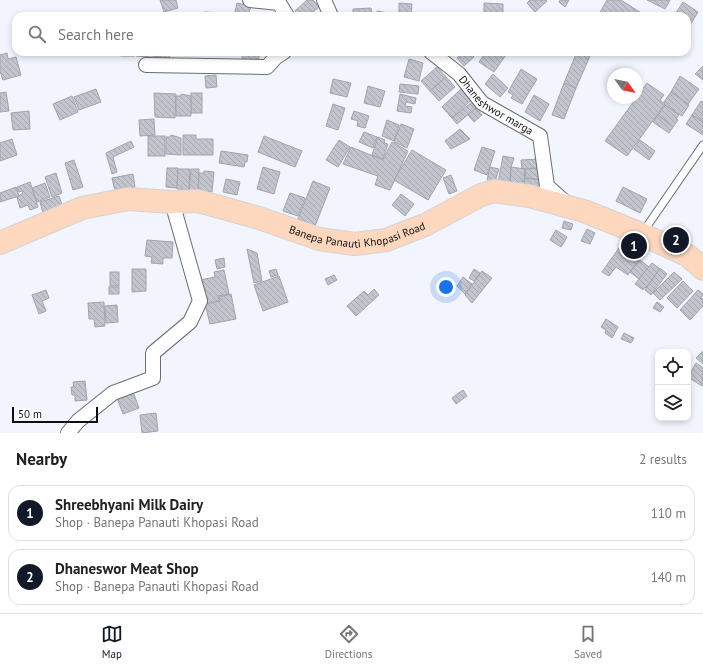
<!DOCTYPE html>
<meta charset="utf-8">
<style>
body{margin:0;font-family:"PT Sans",sans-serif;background:#f2f2f2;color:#202124}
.controls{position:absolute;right:12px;bottom:12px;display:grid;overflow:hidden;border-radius:8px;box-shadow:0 2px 6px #0003}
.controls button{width:36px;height:36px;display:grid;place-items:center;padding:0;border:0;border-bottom:1px solid #e0e0e0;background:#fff;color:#202124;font:20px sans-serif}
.compass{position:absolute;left:607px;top:68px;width:36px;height:36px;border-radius:50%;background:#fff;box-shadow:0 2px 6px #0003;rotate:123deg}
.scale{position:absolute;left:12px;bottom:10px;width:86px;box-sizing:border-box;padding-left:4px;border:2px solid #0d0e11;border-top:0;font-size:11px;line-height:14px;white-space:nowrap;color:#0d0e11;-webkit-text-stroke:3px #fff;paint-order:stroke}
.you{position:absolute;left:446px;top:287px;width:14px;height:14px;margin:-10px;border:3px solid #fff;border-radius:50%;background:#1a73e8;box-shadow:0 0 0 6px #1a73e833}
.badge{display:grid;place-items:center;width:26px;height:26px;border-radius:50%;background:#111827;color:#fff;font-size:13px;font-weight:700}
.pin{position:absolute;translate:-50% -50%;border:2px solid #fff;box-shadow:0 1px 4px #0006}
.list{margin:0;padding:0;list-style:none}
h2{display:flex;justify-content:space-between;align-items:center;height:52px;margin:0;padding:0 16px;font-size:17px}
h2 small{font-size:13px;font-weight:400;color:#757577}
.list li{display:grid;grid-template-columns:26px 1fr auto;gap:12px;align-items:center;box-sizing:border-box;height:56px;margin:0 8px 8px;padding:0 8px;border:1px solid #e0e0e0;border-radius:12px}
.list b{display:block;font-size:15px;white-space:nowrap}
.list p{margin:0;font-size:13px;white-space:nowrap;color:#757577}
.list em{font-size:13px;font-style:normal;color:#757577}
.icon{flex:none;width:22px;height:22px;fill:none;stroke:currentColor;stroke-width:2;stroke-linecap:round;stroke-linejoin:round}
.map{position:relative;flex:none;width:703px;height:433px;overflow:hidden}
.search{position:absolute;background:#fff;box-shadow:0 2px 6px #0003;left:12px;right:12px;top:12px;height:44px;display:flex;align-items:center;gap:10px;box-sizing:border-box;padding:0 14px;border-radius:12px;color:#757577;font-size:15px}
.sheet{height:180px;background:#fff}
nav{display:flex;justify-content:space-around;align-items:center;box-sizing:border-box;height:56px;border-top:1px solid #e0e0e0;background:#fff;font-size:11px;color:#757577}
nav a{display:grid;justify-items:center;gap:2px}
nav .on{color:#111827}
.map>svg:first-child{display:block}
.building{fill:url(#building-back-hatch);stroke:#a1a3ad}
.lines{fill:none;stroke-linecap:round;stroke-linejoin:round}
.service-casing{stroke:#6a6c75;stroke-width:9}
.minor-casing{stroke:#6a6c75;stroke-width:16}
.primary-casing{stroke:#d3d4d4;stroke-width:24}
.service{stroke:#fff;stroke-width:7}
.minor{stroke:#fff;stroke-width:14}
.primary{stroke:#fdd7be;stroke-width:22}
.labels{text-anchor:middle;stroke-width:3;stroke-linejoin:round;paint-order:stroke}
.street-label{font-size:11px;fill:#0d0e11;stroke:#fff}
</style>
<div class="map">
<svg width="703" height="433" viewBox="0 0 703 433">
<defs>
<pattern id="building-back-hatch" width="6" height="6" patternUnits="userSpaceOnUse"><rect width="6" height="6" fill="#c2c4ce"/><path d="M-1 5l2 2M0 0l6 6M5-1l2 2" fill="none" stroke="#a6a7b0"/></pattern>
</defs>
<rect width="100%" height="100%" fill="#f3f5fe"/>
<g class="building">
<polygon points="160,0 176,0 178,8 164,12"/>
<polygon points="307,0 313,0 319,7 308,16 299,16 295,11"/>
<polygon points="530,0 546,0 547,1 535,12 527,3"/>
<polygon points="560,0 569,0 565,7 559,2"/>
<polygon points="607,0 621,0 646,16 598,16"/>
<polygon points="647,0 670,0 665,9"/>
<polygon points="683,2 698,12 689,27 687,25 687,16 674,16"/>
<polygon points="237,3 251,6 248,16 234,16"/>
<polygon points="399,3 412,4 411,15 399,14"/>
<polygon points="484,3 503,4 503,16 484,16"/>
<polygon points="371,8 372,16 353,16 353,9"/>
<polygon points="377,11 389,13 389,16 373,16 373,13 377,13"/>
<polygon points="204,12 222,13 222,16 204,16"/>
<rect x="121" y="52" width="13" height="4"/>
<polygon points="136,52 150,52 149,57 136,56"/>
<polygon points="150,52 170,52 169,62 161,62 162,57 150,56"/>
<polygon points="243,52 260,52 258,62 242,59"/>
<polygon points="464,52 470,52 474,57 464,66 457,58"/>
<polygon points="486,52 508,52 494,72 479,62"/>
<polygon points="577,52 590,56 576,88 564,83"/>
<polygon points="7,53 8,59 16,57 21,75 3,80 0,71 0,55"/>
<polygon points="409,59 423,63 419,81 404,77"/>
<polygon points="703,66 703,80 695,74"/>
<polygon points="437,67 446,77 430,91 421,81"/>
<polygon points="521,69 537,79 522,104 511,98 513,95 508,92"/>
<polygon points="493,74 508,88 500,97 485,84"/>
<polygon points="216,75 217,87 206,88 205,76"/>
<polygon points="680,76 699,89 688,104 671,92"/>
<polygon points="446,77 455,87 439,101 430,91"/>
<polygon points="333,79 351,83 347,97 330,93"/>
<polygon points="564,83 576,88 564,119 552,115"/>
<polygon points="647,83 664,95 660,100 665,104 627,156 605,141"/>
<polygon points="400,84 419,86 418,94 399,92"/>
<polygon points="368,86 385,91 380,107 364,103"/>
<polygon points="96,89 101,102 79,110 74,97"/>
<polygon points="461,89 471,100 452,118 442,107"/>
<polygon points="6,92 9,111 0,112 0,93"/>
<polygon points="671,92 689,105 682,116 665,105 664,102"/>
<polygon points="154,93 176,94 175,118 155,117"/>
<rect x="191" y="93" width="11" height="20"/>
<polygon points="181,94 191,96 191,116 176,116 176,96 181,96"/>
<polygon points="400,94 416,98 415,104 406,102 405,106 412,107 411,113 397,111"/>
<polygon points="534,95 549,104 540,121 525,112"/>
<polygon points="72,96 78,112 60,120 53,104"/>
<polygon points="701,101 703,102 703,122 692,115"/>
<polygon points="472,102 476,108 457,124 452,118"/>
<polygon points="333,104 345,108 338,130 326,126"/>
<polygon points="665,105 679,115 676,119 678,120 673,127 658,115"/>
<polygon points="476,108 482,115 474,122 468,115"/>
<polygon points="29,111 30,129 13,130 11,113"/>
<polygon points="354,111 369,116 365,128 357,126 358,121 351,119"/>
<polygon points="658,115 673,127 669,133 653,122"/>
<polygon points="692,115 703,122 703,135 686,124"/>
<polygon points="154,119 155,135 140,136 139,120"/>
<polygon points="387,120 399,125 394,141 382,136"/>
<polygon points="401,124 414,129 407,148 394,142"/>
<polygon points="460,129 470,139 451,149 445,141"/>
<polygon points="364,132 377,137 373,148 359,142"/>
<polygon points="171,135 181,138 181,155 166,154 166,137 170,137"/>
<polygon points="183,135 196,135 196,139 213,139 213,155 183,155"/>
<rect x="148" y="136" width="17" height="20"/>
<polygon points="264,136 302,151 295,167 258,152"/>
<polygon points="378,137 385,140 384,143 388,144 383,159 372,155"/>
<polygon points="12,139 17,155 0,161 0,143"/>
<polygon points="339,140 350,147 338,167 326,160"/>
<polygon points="640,140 655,151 649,160 634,149"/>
<polygon points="131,141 134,147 113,157 117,172 112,174 106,153"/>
<polygon points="392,142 408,151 390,190 375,185 378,176 343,164 351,147 383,160"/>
<polygon points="482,147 495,151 487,175 474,170"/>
<polygon points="412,150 446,170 428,200 394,180"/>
<polygon points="221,151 248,155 247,162 245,162 244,167 219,163"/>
<polygon points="503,156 514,158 511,167 510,185 498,183"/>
<polygon points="539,159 540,168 522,169 521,160"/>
<polygon points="74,160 83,187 73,190 65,163"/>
<polygon points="263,167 280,172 274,194 257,189"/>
<polygon points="490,167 499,169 495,182 487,180"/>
<polygon points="511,167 525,169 524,182 518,182 518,188 510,188"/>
<polygon points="167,168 178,168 177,188 166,187"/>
<polygon points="540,168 541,180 526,178 525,169"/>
<polygon points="178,169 190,169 189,190 177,189"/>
<polygon points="191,169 199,169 198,192 189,192"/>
<polygon points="204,171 214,172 212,192 198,191 199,173 204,173"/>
<polygon points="56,173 62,193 52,197 45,177"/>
<polygon points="133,174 135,187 115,191 112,178"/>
<polygon points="451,175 457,191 449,194 443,178"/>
<polygon points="525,178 543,180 543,188 524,187"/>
<polygon points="226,179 240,182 237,195 223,192"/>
<polygon points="313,181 330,188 315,226 298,219"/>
<polygon points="30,182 38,207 30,210 28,205 20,208 17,197 23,193 22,191 19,192 17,187"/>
<polygon points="45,183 50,197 37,202 32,188"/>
<polygon points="16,187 19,196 0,202 0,193"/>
<polygon points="623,187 647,199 640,213 616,201"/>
<polygon points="290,193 305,198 298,216 283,211"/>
<polygon points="401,194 414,204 405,216 392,205"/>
<polygon points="59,196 63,207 43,213 40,202"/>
<polygon points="564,221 573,224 571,230 562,228"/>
<polygon points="587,229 595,233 590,244 581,241"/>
<polygon points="556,230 567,237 561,247 550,240"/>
<polygon points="147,240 173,242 172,258 163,258 163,264 151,263 152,257 145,256"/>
<polygon points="621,245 640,258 628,275 616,267 609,276 602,272"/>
<polygon points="247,249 257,253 262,281 254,283"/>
<polygon points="224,258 225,267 217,269 215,260"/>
<polygon points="640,260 649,267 639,279 630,272"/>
<polygon points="652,263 660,269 646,288 645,287 643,290 635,284"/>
<polygon points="660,268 667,274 651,295 645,290"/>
<polygon points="132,269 146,269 146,291 132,292"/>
<polygon points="276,269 278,275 271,277 269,271"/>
<polygon points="474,269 480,273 474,281 469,278"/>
<polygon points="224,270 229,294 218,296 219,301 205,304 200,280 215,277 214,272"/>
<polygon points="482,271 492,278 472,303 465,295"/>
<rect x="110" y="272" width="9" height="14"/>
<polygon points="674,272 682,279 660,300 653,293"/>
<polygon points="334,275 337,280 328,285 325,279"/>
<polygon points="279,276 288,302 263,311 254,285"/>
<polygon points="463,277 472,284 465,294 457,286"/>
<polygon points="683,281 693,291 677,308 667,298"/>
<rect x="109" y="287" width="10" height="7"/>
<polygon points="374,289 379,295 356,316 347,306 364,291 368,295"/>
<polygon points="46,290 49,298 42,301 46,311 39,314 32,295"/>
<polygon points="698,290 703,294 701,298 703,299 703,306 690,320 680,310"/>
<polygon points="231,294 236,319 210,324 205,304 220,301 219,297"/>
<polygon points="104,302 105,326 95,327 94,319 89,319 88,303"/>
<polygon points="657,302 664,307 660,312 653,308"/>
<polygon points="117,305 118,322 106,323 105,306"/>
<polygon points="606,319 618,327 612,338 605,333 606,330 601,327"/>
<polygon points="624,333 634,338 631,343 621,339"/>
<polygon points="703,351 703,364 696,358"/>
<polygon points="696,363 703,368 702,386 688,377"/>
<polygon points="85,381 87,400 75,401 75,395 72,395 71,387 74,387 73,382"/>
<polygon points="463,390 467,396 456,404 452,398"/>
<polygon points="133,392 139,408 123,414 117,398"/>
<polygon points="156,413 158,431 142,433 140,415"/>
</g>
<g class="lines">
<defs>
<polyline id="service" points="643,232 703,145"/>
<g id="minor">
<polyline points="250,0 279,3 287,16"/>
<polyline points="324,0 331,16"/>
<path id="s1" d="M431,52L459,74L482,103L540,136L547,186L566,203"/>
<polyline points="146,65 267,67 276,57 284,52"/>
<polyline points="68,433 78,421 113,393 153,378 153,353 190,322 200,301 172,202"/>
</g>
<g id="primary">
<path id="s2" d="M0,243L82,208L128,199L172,202L198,201L259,218L319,239L355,244L386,240L425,225L481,195L494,191L529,196L584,211L641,234L687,255L703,269"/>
</g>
</defs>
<use href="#service" class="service-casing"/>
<use href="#minor" class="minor-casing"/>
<use href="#primary" class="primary-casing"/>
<use href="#service" class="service"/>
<use href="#minor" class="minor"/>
<use href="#primary" class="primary"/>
</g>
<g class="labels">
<g class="street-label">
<text dy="4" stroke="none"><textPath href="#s1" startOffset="85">Dhaneshwor marga</textPath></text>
<text dy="4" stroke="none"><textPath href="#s2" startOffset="372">Banepa Panauti Khopasi Road</textPath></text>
</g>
</g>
</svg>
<div class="controls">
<button><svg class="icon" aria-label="locate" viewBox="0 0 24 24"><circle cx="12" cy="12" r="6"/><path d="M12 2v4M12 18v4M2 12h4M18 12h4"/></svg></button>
<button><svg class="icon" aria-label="layers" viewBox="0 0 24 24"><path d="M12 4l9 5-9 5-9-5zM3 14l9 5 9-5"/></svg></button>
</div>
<svg class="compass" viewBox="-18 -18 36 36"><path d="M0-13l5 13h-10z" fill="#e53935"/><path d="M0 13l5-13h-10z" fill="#757577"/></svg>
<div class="scale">50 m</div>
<div class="you"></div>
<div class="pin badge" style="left:634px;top:246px">1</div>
<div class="pin badge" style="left:676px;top:240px">2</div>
<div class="search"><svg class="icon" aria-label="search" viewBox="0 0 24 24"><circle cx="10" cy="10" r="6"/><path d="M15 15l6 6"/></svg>Search here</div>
</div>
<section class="sheet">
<h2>Nearby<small>2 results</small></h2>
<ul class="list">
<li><span class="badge">1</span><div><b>Shreebhyani Milk Dairy</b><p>Shop · Banepa Panauti Khopasi Road</p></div><em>110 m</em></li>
<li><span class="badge">2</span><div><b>Dhaneswor Meat Shop</b><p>Shop · Banepa Panauti Khopasi Road</p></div><em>140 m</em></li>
</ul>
</section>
<nav>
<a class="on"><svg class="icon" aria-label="map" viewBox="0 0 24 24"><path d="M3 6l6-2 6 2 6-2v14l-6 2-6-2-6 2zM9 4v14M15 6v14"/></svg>Map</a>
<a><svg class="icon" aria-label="directions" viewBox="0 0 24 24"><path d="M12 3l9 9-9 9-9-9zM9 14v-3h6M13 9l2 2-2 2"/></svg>Directions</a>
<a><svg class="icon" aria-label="saved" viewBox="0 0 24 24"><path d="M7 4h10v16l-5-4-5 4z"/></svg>Saved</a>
</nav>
